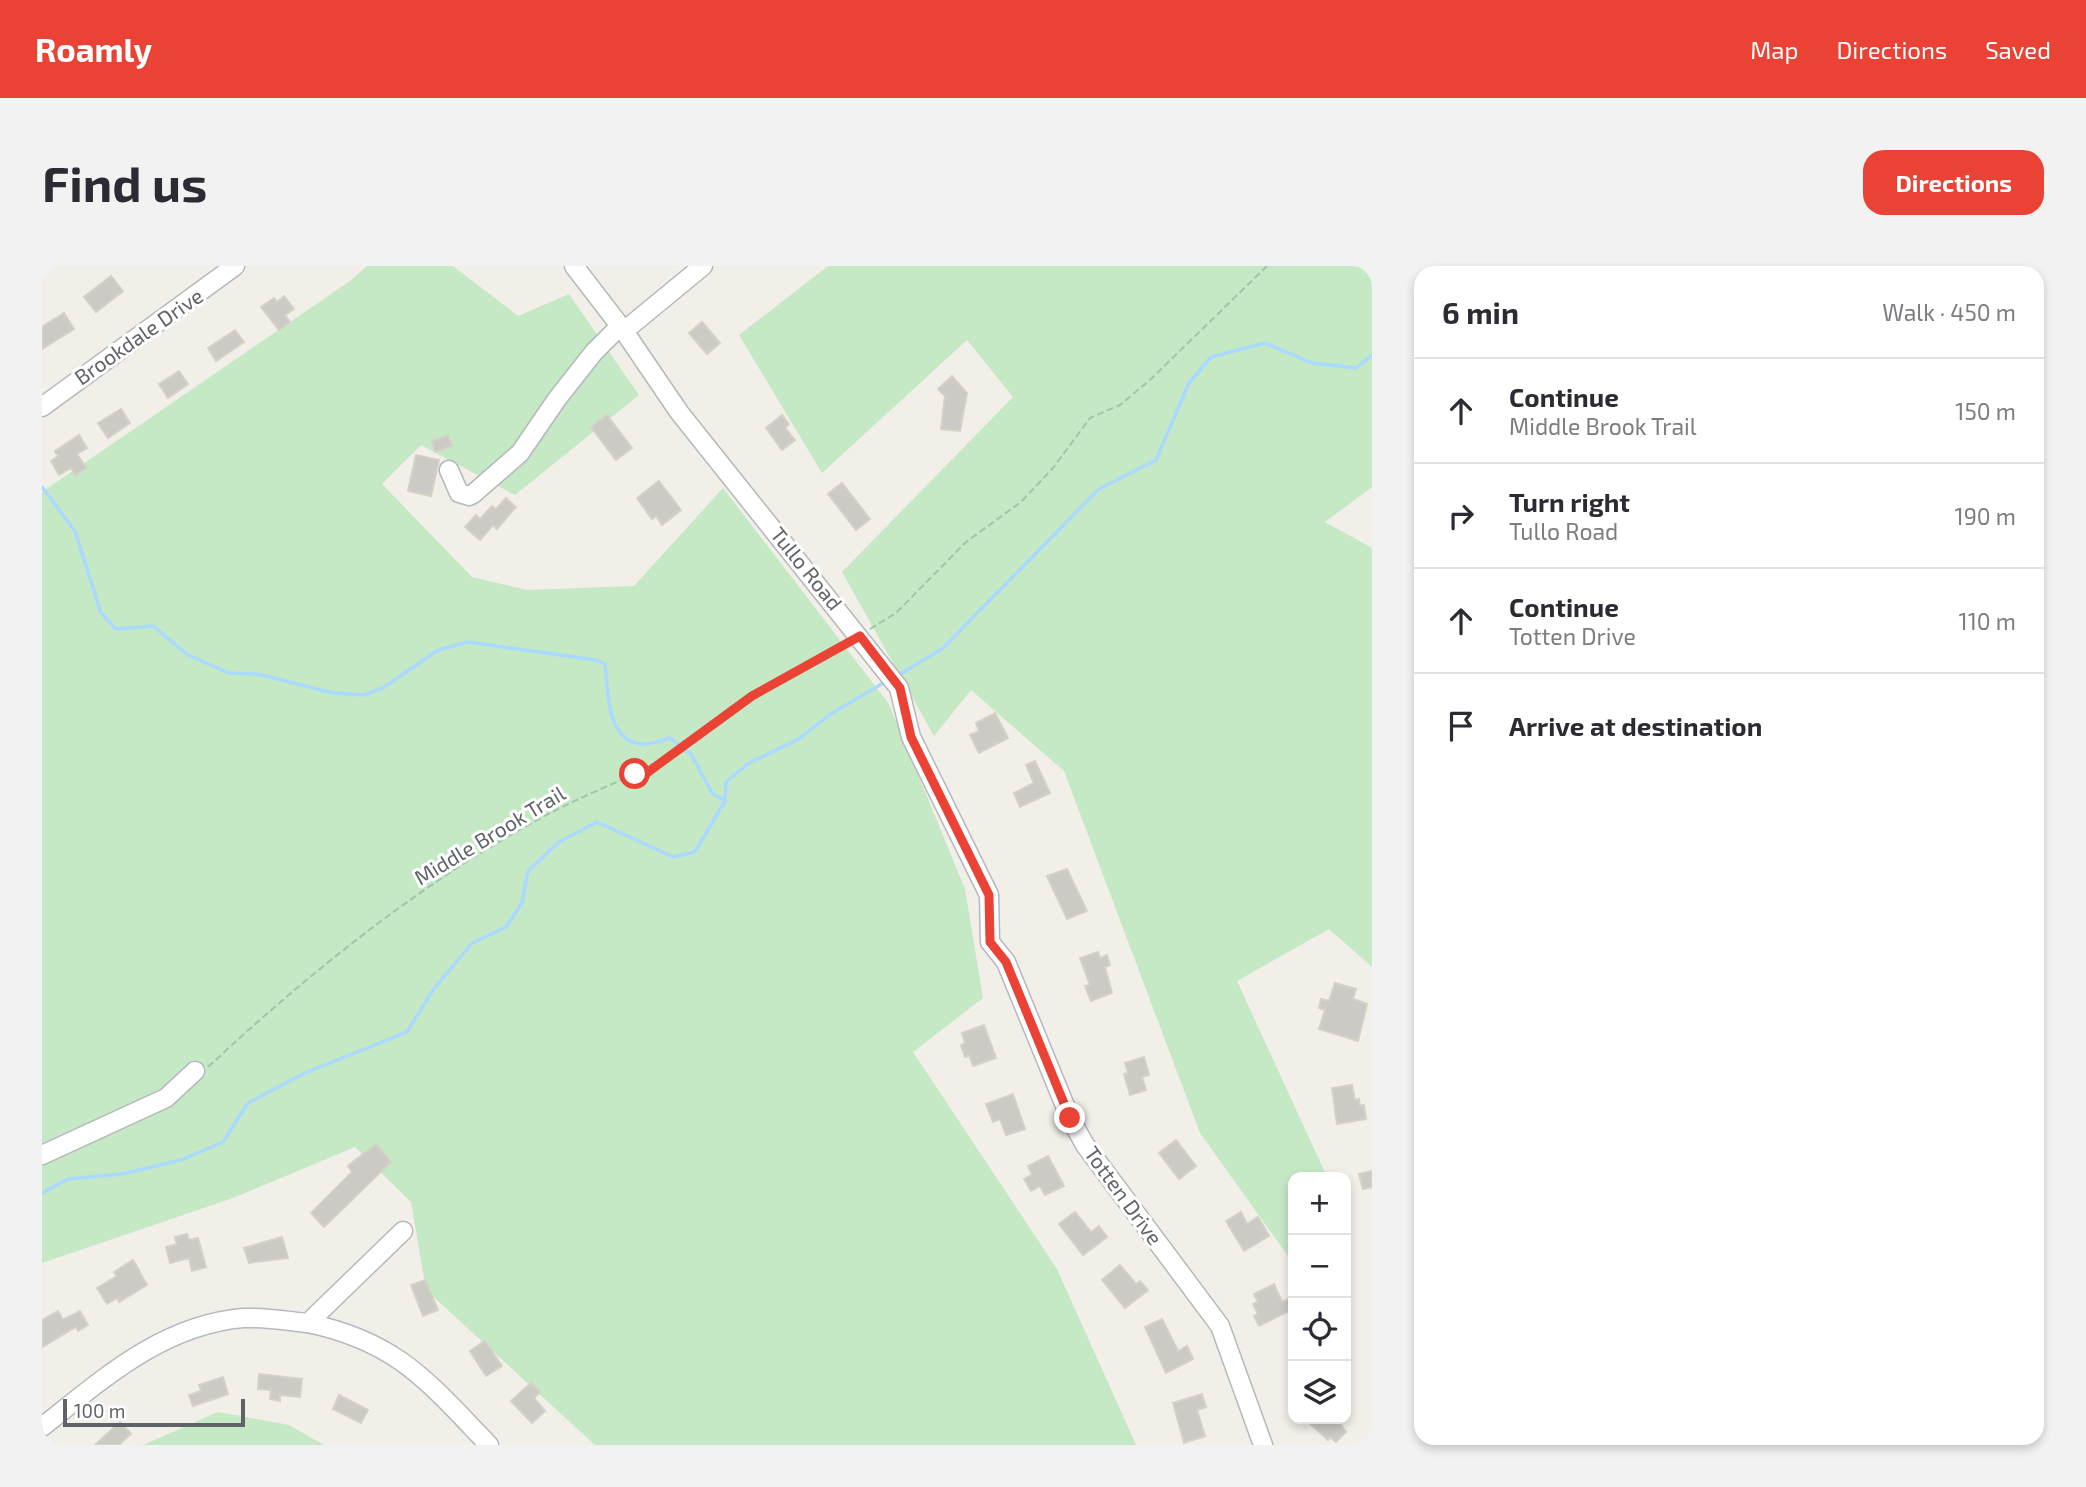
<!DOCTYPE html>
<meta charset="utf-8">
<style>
body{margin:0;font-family:"Exo 2",sans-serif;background:#f2f2f3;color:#2b2b33}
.controls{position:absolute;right:21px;bottom:21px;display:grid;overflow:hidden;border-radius:14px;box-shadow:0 4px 10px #0003}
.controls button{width:63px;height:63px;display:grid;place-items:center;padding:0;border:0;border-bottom:2px solid #e1e1e2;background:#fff;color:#2b2b33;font:35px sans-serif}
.scale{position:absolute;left:21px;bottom:18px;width:182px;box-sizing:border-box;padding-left:7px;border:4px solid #5f6368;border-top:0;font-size:19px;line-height:24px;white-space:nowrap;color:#5f6368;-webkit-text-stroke:5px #fff;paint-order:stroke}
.stop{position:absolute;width:21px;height:21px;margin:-16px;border:5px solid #ea4335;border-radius:50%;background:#fff}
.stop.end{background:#ea4335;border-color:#fff;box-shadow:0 2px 7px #0008}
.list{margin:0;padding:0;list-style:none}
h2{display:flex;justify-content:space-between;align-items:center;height:91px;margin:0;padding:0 28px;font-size:30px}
h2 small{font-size:23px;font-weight:400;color:#7c7c81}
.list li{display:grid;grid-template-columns:46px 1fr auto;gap:21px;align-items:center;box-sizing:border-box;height:105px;padding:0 28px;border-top:2px solid #e1e1e2}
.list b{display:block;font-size:26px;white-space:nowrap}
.list p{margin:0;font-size:23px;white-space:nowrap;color:#7c7c81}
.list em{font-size:23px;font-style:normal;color:#7c7c81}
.icon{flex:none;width:38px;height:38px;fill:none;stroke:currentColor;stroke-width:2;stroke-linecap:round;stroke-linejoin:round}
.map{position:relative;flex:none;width:1330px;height:1179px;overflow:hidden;border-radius:21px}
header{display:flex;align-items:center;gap:42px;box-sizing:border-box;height:98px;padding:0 35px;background:#ea4335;color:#fff}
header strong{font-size:33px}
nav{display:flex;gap:38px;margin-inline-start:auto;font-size:24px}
.intro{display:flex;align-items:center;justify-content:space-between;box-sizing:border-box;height:168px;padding:0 42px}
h1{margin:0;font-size:49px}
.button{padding:18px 32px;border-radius:21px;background:#ea4335;color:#fff;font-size:24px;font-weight:700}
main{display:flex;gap:42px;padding:0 42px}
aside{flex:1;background:#fff;border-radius:21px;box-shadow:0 4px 10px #0003}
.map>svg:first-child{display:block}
.green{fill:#c5e8c5}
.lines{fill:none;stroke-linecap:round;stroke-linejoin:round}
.stream{stroke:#aadaff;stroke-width:3.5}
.building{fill:#cccac5;stroke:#d6d1c6;stroke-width:2}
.minor-casing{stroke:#b5b8bc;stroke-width:21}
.path{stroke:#9cc7a9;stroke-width:2;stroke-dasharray:7 3.5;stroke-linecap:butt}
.minor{stroke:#fff;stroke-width:18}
.route{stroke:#ea4335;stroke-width:9}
.labels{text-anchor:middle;stroke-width:6;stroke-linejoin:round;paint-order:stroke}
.street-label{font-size:21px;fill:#5f6368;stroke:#fff}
</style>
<header>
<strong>Roamly</strong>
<nav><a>Map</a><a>Directions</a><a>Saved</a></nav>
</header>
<div class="intro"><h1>Find us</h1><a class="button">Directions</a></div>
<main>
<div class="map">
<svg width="1330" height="1179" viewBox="0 0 1330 1179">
<rect width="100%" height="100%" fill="#f1efe8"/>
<g class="green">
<polygon points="325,0 411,0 476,50 527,28 597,129 473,229 379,179 340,218 430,311 485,324 592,320 681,222 847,438 923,623 941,732 871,786 1015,1003 1094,1179 553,1179 384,1024 369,936 313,881 191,932 0,997 0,226 308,15"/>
<polygon points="786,0 1330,0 1330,221 1283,256 1330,282 1330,701 1287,663 1195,715 1285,911 1251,911 1251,986 1246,990 1158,867 1022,505 929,424 892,470 800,306 971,131 925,74 780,207 697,69"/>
<polygon points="176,1146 247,1159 282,1179 101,1179"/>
</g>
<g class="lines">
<g class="stream">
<path d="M0,221L33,265L59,347L74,363L111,360L146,389L187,407L216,408L291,427L322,429L341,422L396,384L426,376L554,394L563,398C566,425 564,475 600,478C609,479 620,474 628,472L649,488L670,527L683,535"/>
<polyline points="853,411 900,383 1057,223 1114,194 1147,117 1169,91 1223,77 1270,97 1314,102 1330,89"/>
<polyline points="0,927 26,913 80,908 139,894 181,876 206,837 263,807 365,766 391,724 430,677 464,661 480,637 486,605 517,576 555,556 631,591 653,586 683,535 684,516 707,497 757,473 787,449 843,416"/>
</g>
</g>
<g class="building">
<polygon points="69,10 81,25 54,46 42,31"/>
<polygon points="242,30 252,43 243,49 248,56 237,64 219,41 232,32 235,36"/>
<polygon points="22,47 32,63 0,83 0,61"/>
<polygon points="660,56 678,77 665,88 647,67"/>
<polygon points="193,64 202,76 174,95 166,82"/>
<polygon points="137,105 146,118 126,132 117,118"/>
<polygon points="910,110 925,127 918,165 899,163 903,130 896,123"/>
<polygon points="79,143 88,157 66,172 56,157"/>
<polygon points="565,149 590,182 574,194 549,161"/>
<polygon points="740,149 747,158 743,162 753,174 740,184 724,162"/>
<polygon points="37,169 45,182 35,188 44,202 33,209 29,202 17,209 9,195 16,190 13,185"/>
<polygon points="406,169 410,180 393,186 390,175"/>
<polygon points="374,189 397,194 389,230 366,225"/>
<polygon points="617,215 639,244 620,259 614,250 610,253 595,232"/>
<polygon points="800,217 828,253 814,264 786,228"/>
<polygon points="464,232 474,241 455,263 451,259 438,274 423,261 434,249 438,253 450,240 454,243"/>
<polygon points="953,447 966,472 937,487 928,469 937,465 934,457"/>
<polygon points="993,495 1008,527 978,541 972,527 992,517 984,499"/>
<polygon points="1025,603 1045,645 1025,653 1005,610"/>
<polygon points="1056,686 1058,692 1065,689 1068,699 1063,701 1070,727 1049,735 1043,720 1048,719 1038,692"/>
<polygon points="1293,717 1314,723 1311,733 1325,738 1316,775 1277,763 1283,744 1277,742 1279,733 1287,735"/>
<polygon points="942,759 954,792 931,800 927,789 923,791 919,779 923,777 920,767"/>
<polygon points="1102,791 1107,809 1100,811 1104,824 1088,829 1082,808 1086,807 1083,797"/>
<polygon points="1310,819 1313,834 1317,833 1318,840 1322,839 1324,853 1295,858 1290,822"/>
<polygon points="971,828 983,863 964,869 958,853 951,856 944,838"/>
<polygon points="1134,874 1154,900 1137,913 1117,887"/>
<polygon points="334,878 349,896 282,961 269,947 310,906 306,900"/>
<polygon points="1006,890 1022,920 1003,929 998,920 989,925 982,913 990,909 986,900"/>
<polygon points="1330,905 1330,921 1321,923 1317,908"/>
<polygon points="1033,946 1049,966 1057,960 1065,971 1041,989 1017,958"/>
<polygon points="1199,946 1205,958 1216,951 1227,970 1202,985 1184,955"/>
<polygon points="145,968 147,974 156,972 164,1001 150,1005 147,992 128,997 124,981 135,978 133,971"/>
<polygon points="240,971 246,992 207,997 202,982"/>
<polygon points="91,994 105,1019 77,1036 75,1032 65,1038 55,1022 75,1010 72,1006"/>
<polygon points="1078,999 1094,1018 1098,1015 1106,1024 1083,1042 1060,1014"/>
<polygon points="383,1014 396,1044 381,1050 369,1019"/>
<polygon points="1232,1018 1240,1036 1251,1031 1251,1043 1217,1060 1212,1050 1216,1048 1211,1038 1216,1036 1212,1028"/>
<polygon points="16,1045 21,1054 38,1045 46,1059 36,1065 34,1061 0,1081 0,1054"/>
<polygon points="1120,1053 1136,1085 1145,1080 1151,1093 1124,1107 1103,1061"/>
<polygon points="443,1075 460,1100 444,1110 428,1085"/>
<polygon points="217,1108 260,1113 258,1131 238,1129 238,1135 228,1133 229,1124 216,1123"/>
<polygon points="181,1111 186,1128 151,1140 147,1129 159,1125 157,1119"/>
<polygon points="489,1117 498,1126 492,1132 503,1145 490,1157 469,1135"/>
<polygon points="1160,1128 1164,1141 1155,1144 1163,1170 1142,1177 1131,1137"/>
<polygon points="297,1129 326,1144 319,1157 291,1143"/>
<polygon points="1263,1153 1295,1153 1304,1166 1294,1176 1288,1171 1286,1174"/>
<polygon points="78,1156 89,1168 77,1179 53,1179"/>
</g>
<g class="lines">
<defs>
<g id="minor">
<polyline points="532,0 582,65 637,146 857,422 869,471 947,629 948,676 964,696 1028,852 1043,879 1178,1060 1221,1179"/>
<polyline points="582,65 661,0"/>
<polyline points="0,141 193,0"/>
<polyline points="407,204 417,227 427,230 431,228 478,187 515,133 552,86 578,60"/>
<polyline points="0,889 124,832 153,805"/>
<path d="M266,1057C356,1076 386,1116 447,1179"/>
<path d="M0,1161C61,1113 120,1059 201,1052C223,1051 245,1055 266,1057L361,965"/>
</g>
</defs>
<use href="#minor" class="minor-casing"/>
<g class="path">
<polyline points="828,363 854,347 924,276 979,236 1011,202 1048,152 1078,139 1109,113 1225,0"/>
<path d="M166,801C266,708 377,618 497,553C528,536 561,522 593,508L606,506L710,431L802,378"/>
</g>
<use href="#minor" class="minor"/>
</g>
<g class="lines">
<polyline class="route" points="593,508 606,506 710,430 818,370 858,422 869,471 947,629 948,676 964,696 1028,852"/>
</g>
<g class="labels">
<g class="street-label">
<text transform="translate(97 71) rotate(-35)" y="7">Brookdale Drive</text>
<text transform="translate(764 303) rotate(51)" y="7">Tullo Road</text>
<text transform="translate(448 570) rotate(-31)" y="7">Middle Brook Trail</text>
<text transform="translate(1081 930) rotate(54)" y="7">Totten Drive</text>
</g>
</g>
</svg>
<div class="controls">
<button>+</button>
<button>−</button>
<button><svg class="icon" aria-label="locate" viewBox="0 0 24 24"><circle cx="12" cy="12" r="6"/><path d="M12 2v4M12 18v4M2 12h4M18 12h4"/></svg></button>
<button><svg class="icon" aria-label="layers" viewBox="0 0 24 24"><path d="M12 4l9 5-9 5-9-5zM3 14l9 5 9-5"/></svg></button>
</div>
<div class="scale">100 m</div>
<div class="stop" style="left:593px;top:508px"></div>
<div class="stop end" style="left:1028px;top:852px"></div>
</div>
<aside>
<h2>6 min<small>Walk · 450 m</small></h2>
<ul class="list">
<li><svg class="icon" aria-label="ahead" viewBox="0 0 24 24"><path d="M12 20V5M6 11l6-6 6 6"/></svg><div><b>Continue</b><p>Middle Brook Trail</p></div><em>150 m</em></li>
<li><svg class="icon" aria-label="right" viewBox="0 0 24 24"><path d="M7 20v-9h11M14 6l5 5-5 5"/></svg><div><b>Turn right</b><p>Tullo Road</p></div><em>190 m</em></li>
<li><svg class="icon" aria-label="ahead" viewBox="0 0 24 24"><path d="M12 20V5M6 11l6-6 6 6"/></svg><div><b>Continue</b><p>Totten Drive</p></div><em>110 m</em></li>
<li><svg class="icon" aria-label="arrive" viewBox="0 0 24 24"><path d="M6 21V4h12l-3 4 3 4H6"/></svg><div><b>Arrive at destination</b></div></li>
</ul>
</aside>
</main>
